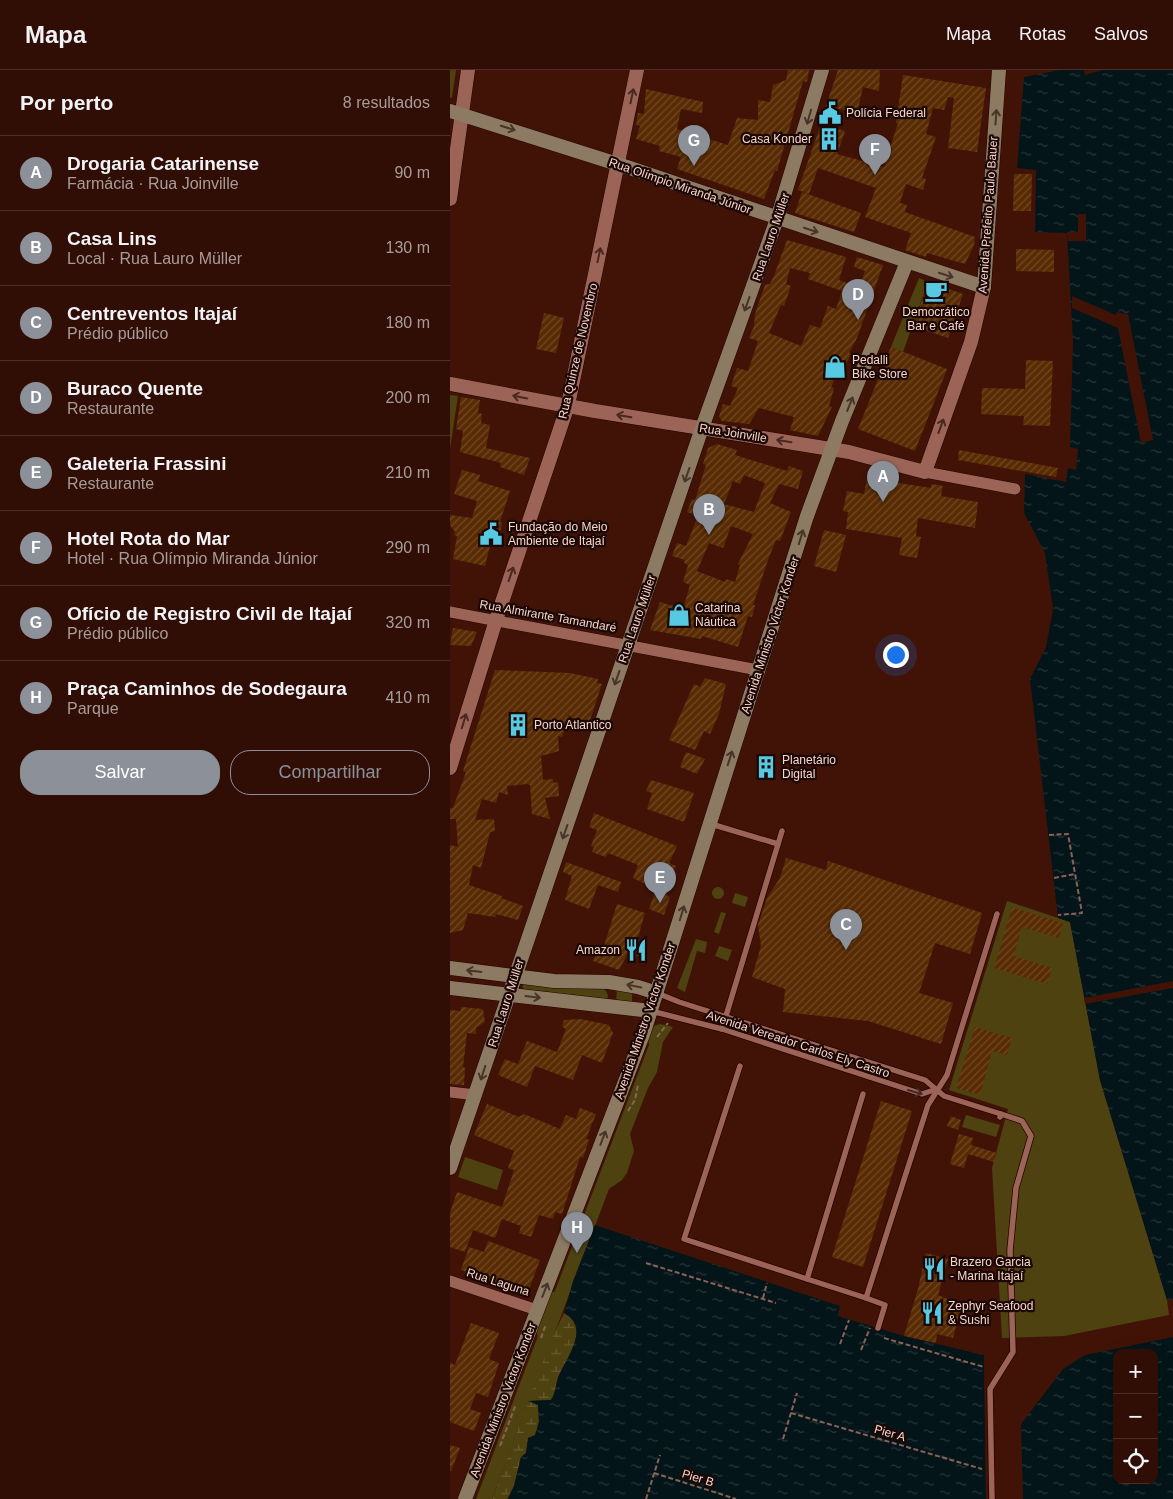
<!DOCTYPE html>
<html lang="pt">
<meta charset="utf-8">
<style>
body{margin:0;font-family:Helvetica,sans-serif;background:#39170f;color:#f1f3f6}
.controls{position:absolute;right:15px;bottom:15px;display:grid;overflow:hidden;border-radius:10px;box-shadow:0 5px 20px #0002}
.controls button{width:45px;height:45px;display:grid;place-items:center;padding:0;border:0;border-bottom:1px solid #4c2e27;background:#310e05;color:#f1f3f6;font:25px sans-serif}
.you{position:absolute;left:445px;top:584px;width:18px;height:18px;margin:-12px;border:4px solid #fff;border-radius:50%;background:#1a73e8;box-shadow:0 0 0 8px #1a73e833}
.badge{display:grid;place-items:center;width:32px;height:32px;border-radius:50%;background:#8c9099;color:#fff;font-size:16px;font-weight:700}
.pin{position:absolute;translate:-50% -41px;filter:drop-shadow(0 1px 2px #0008)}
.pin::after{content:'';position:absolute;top:26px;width:18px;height:15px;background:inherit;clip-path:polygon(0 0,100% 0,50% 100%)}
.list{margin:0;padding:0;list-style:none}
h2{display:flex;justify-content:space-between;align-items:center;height:65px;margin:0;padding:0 20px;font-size:21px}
h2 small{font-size:16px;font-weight:400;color:#a89c9a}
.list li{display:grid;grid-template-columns:32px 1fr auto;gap:15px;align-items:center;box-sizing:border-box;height:75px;padding:0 20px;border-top:1px solid #4c2e27}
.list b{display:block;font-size:19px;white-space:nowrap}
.list p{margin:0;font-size:16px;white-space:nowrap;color:#a89c9a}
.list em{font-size:16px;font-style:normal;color:#a89c9a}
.actions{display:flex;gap:10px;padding:15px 20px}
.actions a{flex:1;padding:11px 0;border:1px solid #8c9099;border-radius:20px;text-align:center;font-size:18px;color:#8c9099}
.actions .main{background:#8c9099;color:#fff}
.icon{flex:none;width:28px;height:28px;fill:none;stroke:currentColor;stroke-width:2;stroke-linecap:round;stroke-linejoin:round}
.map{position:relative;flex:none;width:723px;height:1429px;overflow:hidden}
header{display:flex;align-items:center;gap:30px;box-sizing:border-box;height:70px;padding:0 25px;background:#310e05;border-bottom:1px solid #4c2e27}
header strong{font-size:24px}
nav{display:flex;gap:28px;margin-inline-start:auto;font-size:18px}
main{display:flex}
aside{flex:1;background:#310e05}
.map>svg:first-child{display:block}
.green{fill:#4e4211}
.wetland{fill:url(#wetland-marsh)}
.water{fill:url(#water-ripples);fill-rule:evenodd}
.pier{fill:#411307}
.building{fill:url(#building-hatch);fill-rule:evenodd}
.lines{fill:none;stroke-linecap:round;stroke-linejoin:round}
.service-casing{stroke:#250000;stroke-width:7}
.minor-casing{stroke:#250000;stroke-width:12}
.tertiary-casing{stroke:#250000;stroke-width:15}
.secondary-casing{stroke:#250000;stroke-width:15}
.path{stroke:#8a6257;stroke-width:2;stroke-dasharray:5 2.5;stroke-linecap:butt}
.service{stroke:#9b6456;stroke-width:5.5}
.minor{stroke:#9b6456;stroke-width:11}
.tertiary{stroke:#9b6456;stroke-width:14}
.secondary{stroke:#8c7a63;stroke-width:14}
.oneway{stroke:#482821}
.oneway2{stroke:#48352a}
.labels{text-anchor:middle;stroke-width:4.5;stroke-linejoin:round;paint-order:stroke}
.poi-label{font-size:12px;fill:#f6d6cd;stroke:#1b0704;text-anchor:start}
.street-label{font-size:12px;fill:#f6d6cd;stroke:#1b0704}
</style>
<header>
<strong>Mapa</strong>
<nav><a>Mapa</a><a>Rotas</a><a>Salvos</a></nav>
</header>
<main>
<aside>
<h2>Por perto<small>8 resultados</small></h2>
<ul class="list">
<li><span class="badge">A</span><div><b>Drogaria Catarinense</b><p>Farmácia · Rua Joinville</p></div><em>90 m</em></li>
<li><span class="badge">B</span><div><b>Casa Lins</b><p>Local · Rua Lauro Müller</p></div><em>130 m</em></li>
<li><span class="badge">C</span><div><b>Centreventos Itajaí</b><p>Prédio público</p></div><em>180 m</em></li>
<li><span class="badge">D</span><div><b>Buraco Quente</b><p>Restaurante</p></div><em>200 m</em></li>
<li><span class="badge">E</span><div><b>Galeteria Frassini</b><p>Restaurante</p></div><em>210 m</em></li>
<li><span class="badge">F</span><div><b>Hotel Rota do Mar</b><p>Hotel · Rua Olímpio Miranda Júnior</p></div><em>290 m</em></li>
<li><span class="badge">G</span><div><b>Ofício de Registro Civil de Itajaí</b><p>Prédio público</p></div><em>320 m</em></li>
<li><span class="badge">H</span><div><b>Praça Caminhos de Sodegaura</b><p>Parque</p></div><em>410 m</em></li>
</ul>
<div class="actions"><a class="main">Salvar</a><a>Compartilhar</a></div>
</aside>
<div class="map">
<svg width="723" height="1429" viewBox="0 0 723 1429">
<defs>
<pattern id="wetland-marsh" width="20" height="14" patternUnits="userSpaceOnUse" patternTransform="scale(1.25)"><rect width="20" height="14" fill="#4e4211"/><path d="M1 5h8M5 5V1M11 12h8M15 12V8" fill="none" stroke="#685d32"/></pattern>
<pattern id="water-ripples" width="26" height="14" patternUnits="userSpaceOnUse" patternTransform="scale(1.25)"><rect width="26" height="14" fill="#031519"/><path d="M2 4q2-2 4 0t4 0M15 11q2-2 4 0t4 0" fill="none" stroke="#283639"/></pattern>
<pattern id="building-hatch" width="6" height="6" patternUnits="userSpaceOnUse" patternTransform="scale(1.25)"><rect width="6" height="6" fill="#582b03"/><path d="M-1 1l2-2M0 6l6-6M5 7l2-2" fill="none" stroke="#714927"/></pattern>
</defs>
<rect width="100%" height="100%" fill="#411307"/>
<g class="green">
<polygon points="0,0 6,0 2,27 0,28"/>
<polygon points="469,208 478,212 453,282 441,277"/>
<polygon points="0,325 8,326 0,379"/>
<circle cx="268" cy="823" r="6"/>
<polygon points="285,823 298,827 295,837 282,833"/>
<polygon points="557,831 620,852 650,1010 717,1230 719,1245 614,1266 552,1268 542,1098 558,1039 499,1020"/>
<polygon points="271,842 276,843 269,864 264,862"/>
<polygon points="246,869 257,872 255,883 247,881 235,922 227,918"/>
<polygon points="269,876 282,880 278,891 265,886"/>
<polygon points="74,914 154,918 158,925 157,930 149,932 74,919 72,917"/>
<polygon points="167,919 182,923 182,933 166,933"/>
<polygon points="210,954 223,957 213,972 207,1002 198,1018 180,1064 184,1081 177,1103 172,1110 159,1119 42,1429 26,1429 88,1266 86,1262 101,1223 105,1221 199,975 198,970 204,956"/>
<polygon points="516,1045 550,1055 546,1067 512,1057"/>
<polygon points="15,1087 53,1100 47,1120 8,1107"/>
</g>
<path class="wetland" d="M114,1243C142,1258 115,1289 108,1308C105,1317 106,1322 101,1330L80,1331L88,1335L89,1352L85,1365L78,1368L76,1383L71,1387L64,1416L57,1429H42L102,1268Z"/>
<g class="water">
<polygon points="610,0 634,0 635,5 653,0 723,0 723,1229 717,1230 650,1010 620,852 608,848 580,609 596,577 603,539 595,483 574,443 575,404 616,412 618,398 626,400 628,379 620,377 623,271 617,163 585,162 586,100 567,98 574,7"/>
<path d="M145,1155L390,1236L388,1246L454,1266L534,1285L536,1429H58L64,1416L71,1387L76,1383L78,1368L85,1365L89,1352L88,1335L78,1331L101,1330C106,1322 105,1317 108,1308C115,1289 142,1258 114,1243L123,1211Z"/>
<path d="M723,1267V1429H573L571,1354L613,1299L635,1285ZM667,1283H704V1410H667Z"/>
</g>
<g class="pier">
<polygon points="628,144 636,144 636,171 618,171 617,162 628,162"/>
<polygon points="622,226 666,245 666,242 678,244 703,370 691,373 668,258 622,238"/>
<polygon points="723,911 723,918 635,934 634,928"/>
<polygon points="534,1285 536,1285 539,1429 536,1429"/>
</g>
<g class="building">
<polygon points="338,0 359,0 357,12 353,11 327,101 325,100 314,129 227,99 231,87 209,81 210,76 186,69 190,56 186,55 188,43 194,44 196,19 253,32 252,43 231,39 227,59 278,75 287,48 308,50 308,30 320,32 323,15 336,10"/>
<polygon points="388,0 430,0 429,21 413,17 407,43 376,36"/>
<polygon points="453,5 536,18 527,82 498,78 504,28 498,27 494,40 483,38 476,64 486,67 472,108 476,109 473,120 456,114 450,133 457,135 455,142 525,167 524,175 515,194 477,183 476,187 455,180 461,163 415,147 426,118 368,98 359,124 348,120 371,54 395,61 387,84 434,97 448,53 446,53"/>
<polygon points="564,104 582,104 581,141 563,141"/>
<polygon points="352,122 411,143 404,162 345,143"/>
<path d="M337,170L396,187L389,210L409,217L415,201L404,197L407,187L433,195L407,268L399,283L401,284L394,298L391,296L381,317L384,318L379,336L382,337L368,366L340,360L344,347L309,338L299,354L272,351L269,347L273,334L280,336L288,318L281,316L287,298L298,301L308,271L299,268L304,256L305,244L315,215L320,214L324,206ZM340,198L360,203L358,209L392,221L386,239L378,236L370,258L360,255L351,276L319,263L331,235L334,236L341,216L336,214Z"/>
<polygon points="566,179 604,180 604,202 566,201"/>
<polygon points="478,212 513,224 498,268 463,256"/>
<polygon points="94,243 114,248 106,283 86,279"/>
<polygon points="441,277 497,299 465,381 408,359"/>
<polygon points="576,290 603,291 600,356 573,355 574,346 531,344 532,318 575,319"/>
<polygon points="11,327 30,330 28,343 32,344 31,353 40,355 36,378 80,388 74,405 50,397 51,393 10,382 13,361 6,359"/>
<path d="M267,374L287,380L285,385L337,401L339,396L353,401L348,419L329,414L320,433L341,442L330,471L326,470L318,490L303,535H305L302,547L298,546L288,577L252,566L251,569L200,560L210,532L233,539L240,515L233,512L238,495L234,493L235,490L222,486L227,473L236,476L248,446L237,442L242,429L245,430L256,395L253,394L258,378ZM294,405L315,413L304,442L274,434L283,411L290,414ZM281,456L303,464L288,494L290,495L285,512L276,509L275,512L247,501L259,473L273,478Z"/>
<polygon points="509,380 608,398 606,407 508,390"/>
<polygon points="12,400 30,405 28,411 60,421 50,452 52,453 48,473 41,472 35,496 3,489 7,466 4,465 5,462 0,455 0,445 22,448 27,431 4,424"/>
<polygon points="417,408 481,418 481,414 493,416 491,426 528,432 525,458 468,448 466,466 471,467 467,488 449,485 452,468 396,459 398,442 393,441 397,421 414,424"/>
<polygon points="374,460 396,465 386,502 364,496"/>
<polygon points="3,558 27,562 21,576 0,575"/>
<polygon points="45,600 120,603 148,609 147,613 152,614 138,656 129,653 119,645 112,667 108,666 109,681 91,686 93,710 103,709 103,713 108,712 109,726 95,728 100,749 82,744 80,715 77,714 57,716 58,725 49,722 46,733 32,729 25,750 44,749 45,761 40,762 31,798 23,795 19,815 52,826 51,828 73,836 68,850 46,844 45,847 18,843 13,860 0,863 0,775 8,777 6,749 0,749 0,738 3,738 16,702 13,701"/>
<polygon points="255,608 276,614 269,644 260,664 254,661 245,680 219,670 244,614 250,617"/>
<polygon points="236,682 255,689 247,704 230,697"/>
<circle cx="316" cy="697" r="7"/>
<polygon points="201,710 244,723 234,752 197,739 202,723 196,721"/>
<polygon points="144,743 227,776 219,793 226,796 216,825 220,827 214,845 199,839 206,819 183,808 188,795 158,783 156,787 142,782 144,777 141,776 147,760 139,757"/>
<polygon points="336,788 376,800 378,791 532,843 520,884 485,873 469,923 503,933 491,974 418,951 333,942 335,919 302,907 311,876 308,855 317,828 330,808"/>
<polygon points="116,792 171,812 168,822 148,815 139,839 115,830 122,806 113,802"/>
<polygon points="167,834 195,843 186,874 192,876 188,886 178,883 169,900 143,891 150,875 154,876"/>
<polygon points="562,837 613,853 609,868 572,857 564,886 602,898 597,914 544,898"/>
<polygon points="11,937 33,939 35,952 26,958 26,964 17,963 13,997 15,998 14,1015 0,1014 0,940 11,941"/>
<polygon points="131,949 159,955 163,963 152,993 132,985 123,1010 85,996 77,1017 48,1005 55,989 68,994 77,971 107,982 116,959 112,957 114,950"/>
<polygon points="525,957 562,968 557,985 542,981 530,1025 506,1018"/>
<polygon points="431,1031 462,1041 413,1197 382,1187"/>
<polygon points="37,1034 69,1047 74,1044 110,1059 116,1045 126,1049 130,1038 146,1044 136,1069 139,1070 133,1088 130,1087 112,1144 105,1142 103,1149 89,1145 81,1167 69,1163 71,1156 52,1149 45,1168 23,1160 15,1182 0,1177 0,1143 7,1122 52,1137 64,1100 58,1098 64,1081 24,1065"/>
<polygon points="501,1046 511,1050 508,1060 497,1056"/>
<polygon points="509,1064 523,1068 521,1075 547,1083 544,1092 518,1084 514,1098 500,1094"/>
<polygon points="38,1171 90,1190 77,1225 11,1200 19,1177 34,1182"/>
<polygon points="476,1183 498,1189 488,1225 512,1235 503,1268 487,1264 486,1273 454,1266 468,1219"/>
<polygon points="21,1253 49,1263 39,1289 49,1293 38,1327 26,1323 20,1339 31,1343 24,1361 0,1352 0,1293 5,1295"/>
<polygon points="0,1375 10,1378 1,1401 0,1401"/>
</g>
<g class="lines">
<defs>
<g id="service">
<polyline points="261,754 328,774"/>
<polyline points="207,923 229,932 475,1010 494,1026 551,1044 550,1047"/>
<polyline points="201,941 272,959 472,1024 487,1019"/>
<polyline points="272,959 332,761"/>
<polyline points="290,996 234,1169 357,1209"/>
<polyline points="413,1024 357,1209 416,1228 478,1035 497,1005 547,844"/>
<polyline points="416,1228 435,1235 428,1258"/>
<polyline points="542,1429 540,1319 563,1282 560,1180 566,1118 581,1066 572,1051 551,1044"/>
</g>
<g id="minor">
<polyline points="475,402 565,419"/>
<polyline points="0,542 308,600"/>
<polyline points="0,1022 26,1025"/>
<polyline points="0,1211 87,1240"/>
</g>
<g id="tertiary">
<polyline points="0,129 18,0"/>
<polyline points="0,314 145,341 399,382 475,402 521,272 534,217"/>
<polyline points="0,698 46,550 118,335 187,0"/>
</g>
<g id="secondary">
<polyline points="0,41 180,98 534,217 549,0"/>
<polyline points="0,898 104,911 159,912 188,917 207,923"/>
<polyline points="0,918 201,941"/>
<polyline points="0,1098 252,358 327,149 372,0"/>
<polyline points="15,1429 194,962 357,446 392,351 457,192"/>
</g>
</defs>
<use href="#service" class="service-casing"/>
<use href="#minor" class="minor-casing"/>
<use href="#tertiary" class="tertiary-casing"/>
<use href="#secondary" class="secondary-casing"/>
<g class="path">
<polyline points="599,765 618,764 632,843 608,845"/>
<polyline points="604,808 625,804"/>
<polyline points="207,967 218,953"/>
<polyline points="178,1041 185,1030 188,1015"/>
<polyline points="196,1193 326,1233"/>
<polyline points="313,1228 317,1213"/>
<polyline points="91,1268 96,1254"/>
<polyline points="434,1268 534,1297"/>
<polyline points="390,1274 399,1250"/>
<polyline points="411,1280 420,1258"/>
<polyline points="341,1343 532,1399"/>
<polyline points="333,1369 347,1323"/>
<polyline points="50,1376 66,1334"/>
<polyline points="204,1403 286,1429"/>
<polyline points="196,1429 210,1385"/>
</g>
<use href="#service" class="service"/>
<use href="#minor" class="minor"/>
<use href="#tertiary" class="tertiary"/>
<use href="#secondary" class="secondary"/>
</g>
<defs><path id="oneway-shaft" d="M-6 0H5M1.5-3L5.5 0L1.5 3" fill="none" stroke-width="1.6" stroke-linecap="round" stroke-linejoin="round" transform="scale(1.25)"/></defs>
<g class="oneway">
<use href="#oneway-shaft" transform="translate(182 26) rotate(-78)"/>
<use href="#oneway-shaft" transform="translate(149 185) rotate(-78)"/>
<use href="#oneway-shaft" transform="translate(70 327) rotate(-169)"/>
<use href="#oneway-shaft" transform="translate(174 346) rotate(-170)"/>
<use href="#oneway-shaft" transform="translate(491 356) rotate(-70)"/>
<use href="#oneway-shaft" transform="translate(334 371) rotate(-171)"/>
<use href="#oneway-shaft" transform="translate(61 504) rotate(-71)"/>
<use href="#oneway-shaft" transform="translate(14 651) rotate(-73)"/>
<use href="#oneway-shaft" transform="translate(465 1022) rotate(16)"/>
</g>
<g class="oneway2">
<use href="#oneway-shaft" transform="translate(359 47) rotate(106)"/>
<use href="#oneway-shaft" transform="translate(546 47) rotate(-86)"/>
<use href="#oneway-shaft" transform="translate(58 58) rotate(18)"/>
<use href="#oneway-shaft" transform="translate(361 160) rotate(18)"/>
<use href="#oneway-shaft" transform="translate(496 205) rotate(18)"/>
<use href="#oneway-shaft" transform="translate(297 234) rotate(110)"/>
<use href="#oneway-shaft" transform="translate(400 334) rotate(-68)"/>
<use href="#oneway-shaft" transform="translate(237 405) rotate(109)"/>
<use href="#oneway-shaft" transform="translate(351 467) rotate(-73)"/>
<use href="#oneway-shaft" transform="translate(167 608) rotate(109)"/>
<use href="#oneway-shaft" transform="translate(280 688) rotate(-72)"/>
<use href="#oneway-shaft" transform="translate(115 762) rotate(109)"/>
<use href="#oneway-shaft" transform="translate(232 843) rotate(-73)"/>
<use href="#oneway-shaft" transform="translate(24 901) rotate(-173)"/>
<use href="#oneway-shaft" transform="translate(184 916) rotate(-168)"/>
<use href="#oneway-shaft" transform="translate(83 927) rotate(7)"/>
<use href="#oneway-shaft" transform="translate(33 1003) rotate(108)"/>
<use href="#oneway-shaft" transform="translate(153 1068) rotate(-69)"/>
<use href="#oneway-shaft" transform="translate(95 1220) rotate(-69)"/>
</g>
<defs>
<symbol id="civic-bare" viewBox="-9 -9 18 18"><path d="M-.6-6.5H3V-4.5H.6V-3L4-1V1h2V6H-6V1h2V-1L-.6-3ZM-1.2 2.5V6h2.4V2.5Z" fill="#57c9e2" stroke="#1b0704" stroke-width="2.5" paint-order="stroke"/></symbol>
<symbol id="building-bare" viewBox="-9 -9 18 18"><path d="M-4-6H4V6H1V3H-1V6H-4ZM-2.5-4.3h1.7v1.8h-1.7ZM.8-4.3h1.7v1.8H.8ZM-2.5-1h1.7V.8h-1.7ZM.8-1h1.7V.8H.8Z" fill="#57c9e2" stroke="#1b0704" stroke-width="2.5" paint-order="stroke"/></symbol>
<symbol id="cafe-bare" viewBox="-9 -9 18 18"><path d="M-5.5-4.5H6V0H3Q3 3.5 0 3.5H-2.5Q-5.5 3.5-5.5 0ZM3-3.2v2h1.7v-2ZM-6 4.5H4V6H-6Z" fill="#57c9e2" stroke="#1b0704" stroke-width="2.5" paint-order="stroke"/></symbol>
<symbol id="shop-bare" viewBox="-9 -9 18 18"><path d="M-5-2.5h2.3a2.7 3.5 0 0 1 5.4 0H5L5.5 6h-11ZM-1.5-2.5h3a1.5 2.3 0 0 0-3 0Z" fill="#57c9e2" stroke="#1b0704" stroke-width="2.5" paint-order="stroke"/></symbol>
<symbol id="restaurant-bare" viewBox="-9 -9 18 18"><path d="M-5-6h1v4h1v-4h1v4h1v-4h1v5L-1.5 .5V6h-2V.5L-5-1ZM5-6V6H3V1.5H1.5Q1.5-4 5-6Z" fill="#57c9e2" stroke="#1b0704" stroke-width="2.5" paint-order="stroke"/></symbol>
</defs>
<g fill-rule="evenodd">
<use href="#civic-bare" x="364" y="27" width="32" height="32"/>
<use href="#building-bare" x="363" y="53" width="32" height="32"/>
<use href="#cafe-bare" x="470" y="205" width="32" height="32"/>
<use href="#shop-bare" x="369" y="281" width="32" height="32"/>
<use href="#civic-bare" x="25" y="448" width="32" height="32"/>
<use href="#shop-bare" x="213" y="529" width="32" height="32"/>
<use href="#building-bare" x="52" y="639" width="32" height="32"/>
<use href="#building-bare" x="300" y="681" width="32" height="32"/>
<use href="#restaurant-bare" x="170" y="864" width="32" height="32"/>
<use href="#restaurant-bare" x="468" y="1183" width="32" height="32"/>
<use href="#restaurant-bare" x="466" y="1227" width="32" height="32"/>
</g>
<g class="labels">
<g class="poi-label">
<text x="396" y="47">Polícia Federal</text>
<text x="362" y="73" text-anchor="end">Casa Konder</text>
<text x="486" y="246" text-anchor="middle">Democrático<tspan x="486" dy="14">Bar e Café</tspan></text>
<text x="402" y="294">Pedalli<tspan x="402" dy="14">Bike Store</tspan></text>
<text x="58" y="461">Fundação do Meio<tspan x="58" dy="14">Ambiente de Itajaí</tspan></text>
<text x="245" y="542">Catarina<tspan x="245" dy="14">Náutica</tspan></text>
<text x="84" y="659">Porto Atlantico</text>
<text x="332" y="694">Planetário<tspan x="332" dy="14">Digital</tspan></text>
<text x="170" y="884" text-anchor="end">Amazon</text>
<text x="500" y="1196">Brazero Garcia<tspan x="500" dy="14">- Marina Itajaí</tspan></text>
<text x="498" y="1240">Zephyr Seafood<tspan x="498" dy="14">&amp; Sushi</tspan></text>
</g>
<g class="street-label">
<text transform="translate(230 116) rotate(19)" y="4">Rua Olímpio Miranda Júnior</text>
<text transform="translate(538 145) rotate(-86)" y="4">Avenida Prefeito Paulo Bauer</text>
<text transform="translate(321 167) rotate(-71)" y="4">Rua Lauro Müller</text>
<text transform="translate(128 281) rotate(-77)" y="4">Rua Quinze de Novembro</text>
<text transform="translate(283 363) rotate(9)" y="4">Rua Joinville</text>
<text transform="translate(98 546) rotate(10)" y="4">Rua Almirante Tamandaré</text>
<text transform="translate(187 549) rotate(-71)" y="4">Rua Lauro Müller</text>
<text transform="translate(320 565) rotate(-72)" y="4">Avenida Ministro Victor Konder</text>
<text transform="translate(56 933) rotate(-72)" y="4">Rua Lauro Müller</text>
<text transform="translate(195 951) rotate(-71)" y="4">Avenida Ministro Victor Konder</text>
<text transform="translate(348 974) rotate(18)" y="4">Avenida Vereador Carlos Ely Castro</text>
<text transform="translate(48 1212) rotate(18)" y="4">Rua Laguna</text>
<text transform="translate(53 1330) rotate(-69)" y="4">Avenida Ministro Victor Konder</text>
<text transform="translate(440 1363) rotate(16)" y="4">Pier A</text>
<text transform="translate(248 1408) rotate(17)" y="4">Pier B</text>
</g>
</g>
</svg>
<div class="controls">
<button>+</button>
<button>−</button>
<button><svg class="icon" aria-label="locate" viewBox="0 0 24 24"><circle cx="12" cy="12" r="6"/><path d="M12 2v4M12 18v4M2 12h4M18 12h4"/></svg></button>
</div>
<div class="you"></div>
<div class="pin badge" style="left:433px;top:432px">A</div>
<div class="pin badge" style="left:259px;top:465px">B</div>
<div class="pin badge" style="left:396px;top:880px">C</div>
<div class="pin badge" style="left:408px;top:250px">D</div>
<div class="pin badge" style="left:210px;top:833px">E</div>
<div class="pin badge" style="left:425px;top:105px">F</div>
<div class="pin badge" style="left:244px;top:96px">G</div>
<div class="pin badge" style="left:127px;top:1183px">H</div>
</div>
</main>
